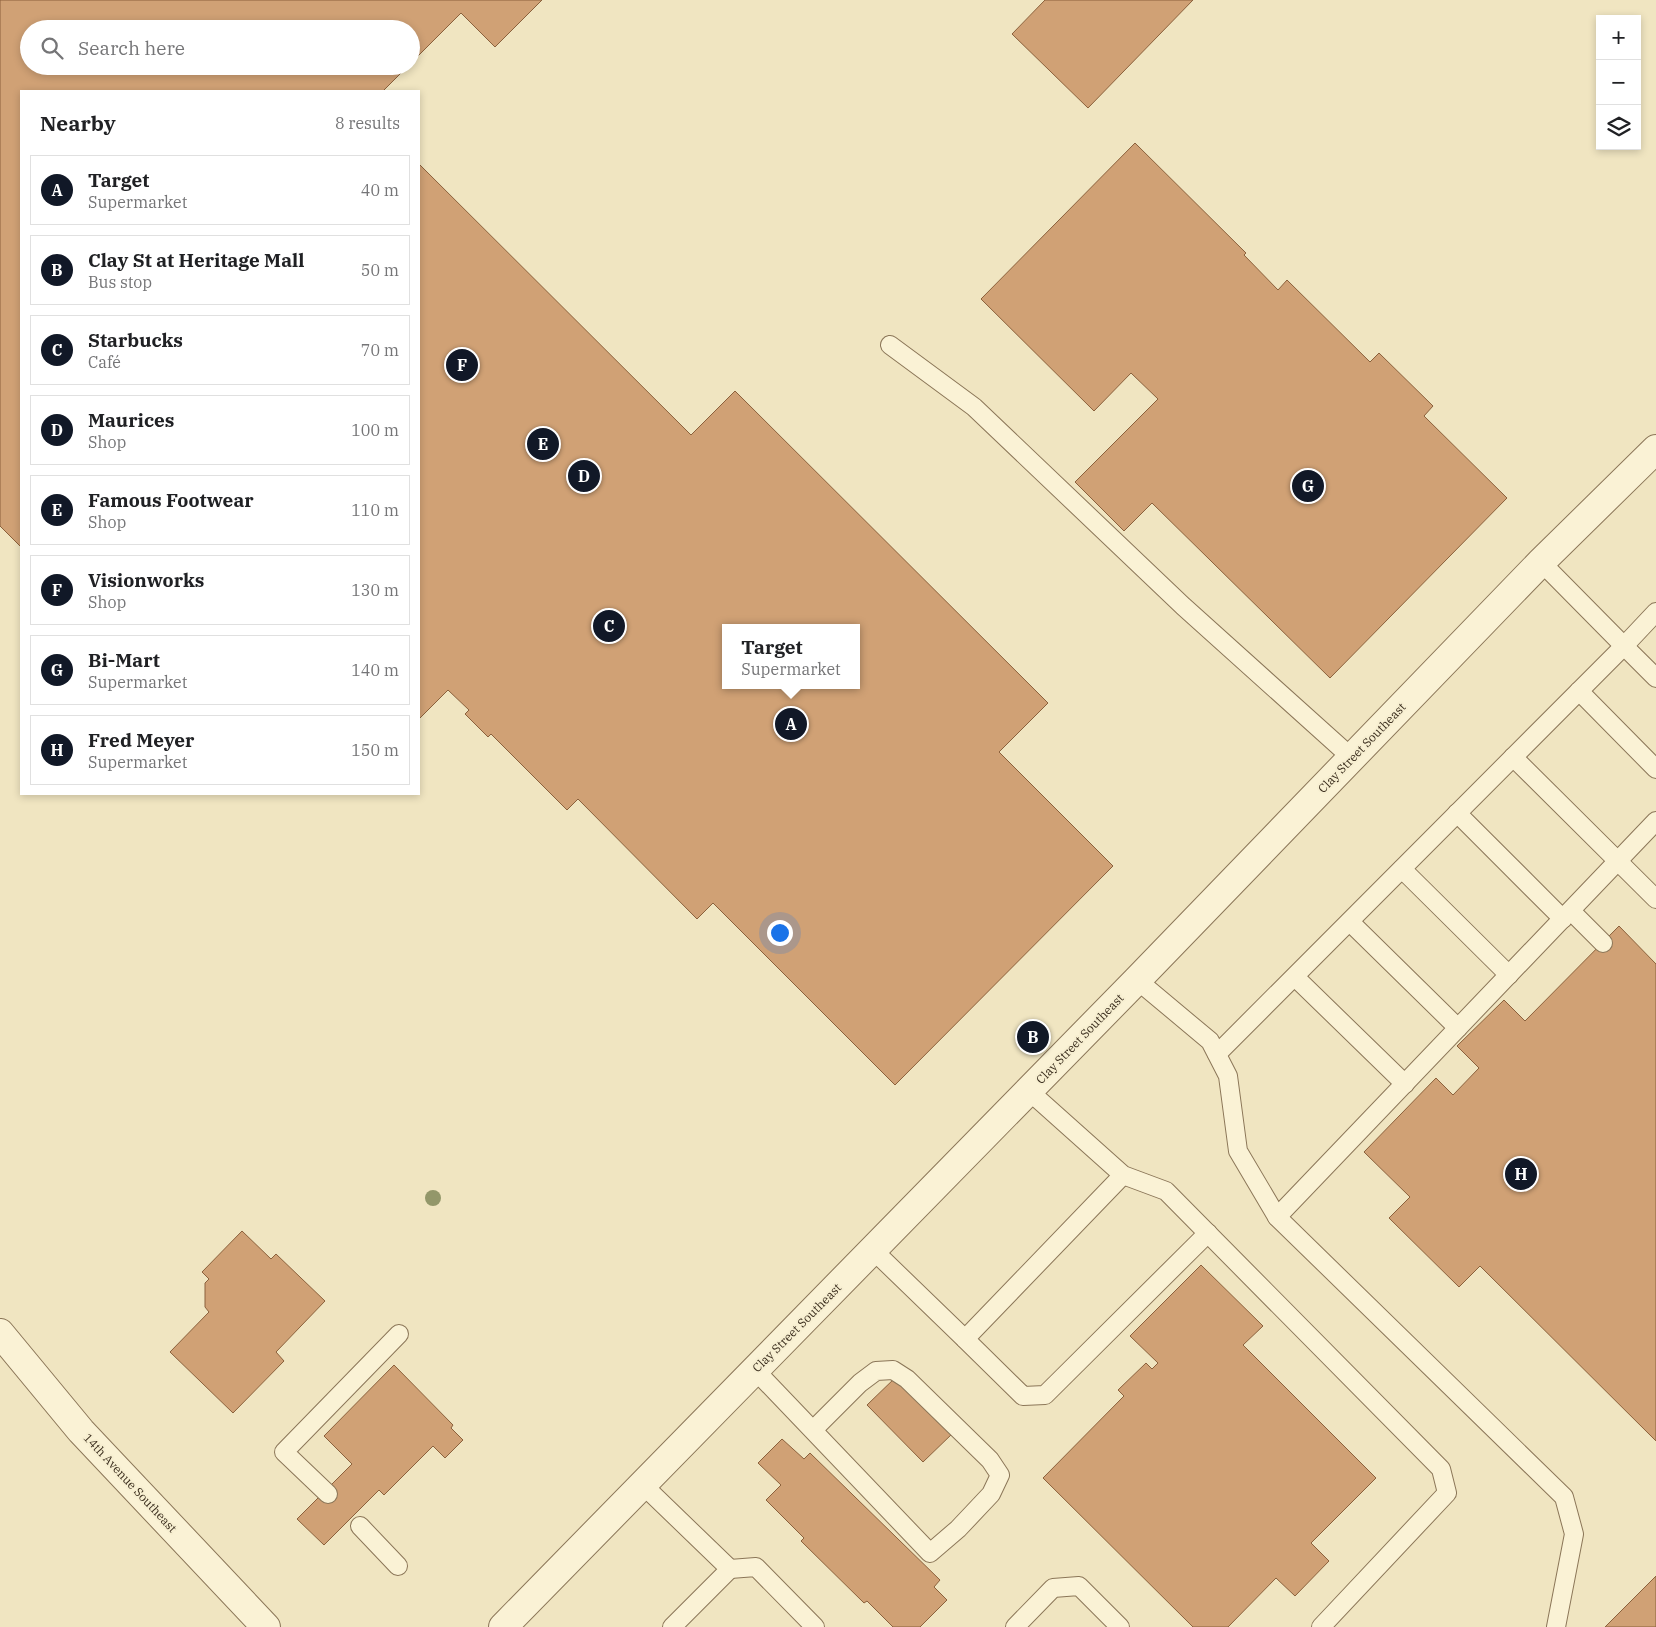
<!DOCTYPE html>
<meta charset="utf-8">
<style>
body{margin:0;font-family:"IBM Plex Serif",serif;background:#f2f2f2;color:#202124}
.controls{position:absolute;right:15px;top:15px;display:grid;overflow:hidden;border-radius:0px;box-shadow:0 2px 8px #0003}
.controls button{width:45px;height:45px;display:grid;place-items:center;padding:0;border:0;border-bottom:1px solid #e0e0e0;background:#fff;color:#202124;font:25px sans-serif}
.you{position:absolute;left:779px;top:932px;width:18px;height:18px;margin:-12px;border:4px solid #fff;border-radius:50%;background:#1a73e8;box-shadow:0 0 0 8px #1a73e833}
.badge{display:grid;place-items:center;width:32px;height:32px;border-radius:50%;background:#111827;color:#fff;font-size:16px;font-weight:700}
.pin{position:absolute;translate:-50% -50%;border:2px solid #fff;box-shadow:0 1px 5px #0006}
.popup{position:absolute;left:722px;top:624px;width:138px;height:65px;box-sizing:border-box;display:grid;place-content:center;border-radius:0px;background:#fff;filter:drop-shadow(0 1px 4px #0005);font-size:16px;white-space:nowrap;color:#757577}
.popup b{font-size:19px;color:#202124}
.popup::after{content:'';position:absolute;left:50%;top:100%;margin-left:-10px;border:10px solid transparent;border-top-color:#fff}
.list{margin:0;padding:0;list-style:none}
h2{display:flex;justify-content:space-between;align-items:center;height:65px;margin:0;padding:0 20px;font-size:21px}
h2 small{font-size:16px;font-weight:400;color:#757577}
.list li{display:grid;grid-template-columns:32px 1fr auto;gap:15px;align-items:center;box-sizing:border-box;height:70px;margin:0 10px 10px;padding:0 10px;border:1px solid #e0e0e0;border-radius:0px}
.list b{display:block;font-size:19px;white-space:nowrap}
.list p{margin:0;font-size:16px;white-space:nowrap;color:#757577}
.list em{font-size:16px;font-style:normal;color:#757577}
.icon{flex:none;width:28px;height:28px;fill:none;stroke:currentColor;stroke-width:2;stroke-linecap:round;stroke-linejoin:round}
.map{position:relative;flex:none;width:1656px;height:1627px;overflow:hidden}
.search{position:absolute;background:#fff;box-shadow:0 2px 8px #0003;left:20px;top:20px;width:400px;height:55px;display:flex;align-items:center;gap:12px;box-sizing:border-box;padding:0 18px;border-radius:28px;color:#757577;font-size:19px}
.panel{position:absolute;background:#fff;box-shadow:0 2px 8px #0003;left:20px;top:90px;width:400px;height:705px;border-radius:0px}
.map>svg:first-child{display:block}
.building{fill:#d0a175;stroke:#8b613c;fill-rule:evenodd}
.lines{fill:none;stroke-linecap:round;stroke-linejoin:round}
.service-casing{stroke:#8b7658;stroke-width:20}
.tertiary-casing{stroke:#8b7658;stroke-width:30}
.service{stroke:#faf2d5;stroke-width:18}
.tertiary{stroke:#faf2d5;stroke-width:28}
.tree{fill:#93976a}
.labels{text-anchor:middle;stroke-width:4;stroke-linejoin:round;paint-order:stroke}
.street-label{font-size:12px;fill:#3a2d1d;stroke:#f7efd1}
</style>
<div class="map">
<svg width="1656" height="1627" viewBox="0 0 1656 1627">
<rect width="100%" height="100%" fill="#f0e5c1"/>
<g class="building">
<polygon points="0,0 542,0 495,47 461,13 411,63 411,29 29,29 29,66 408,66 383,91 21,91 21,547 0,526"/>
<polygon points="1045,0 1193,0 1088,108 1012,34"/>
<polygon points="1135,143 1246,253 1244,255 1278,290 1287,280 1370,362 1379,353 1433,406 1424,416 1507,498 1330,678 1152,503 1124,531 1075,482 1158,399 1131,373 1094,411 981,299"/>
<path d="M419,164L691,435L735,391L1048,703L999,752L1113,866L895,1085L713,903L697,919L578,799L567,810L491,734L488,737L465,714L469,710L448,690L419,719ZM726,628H856V685H726Z"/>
<polygon points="1619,926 1656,964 1656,1441 1480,1266 1459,1287 1389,1218 1410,1197 1364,1152 1436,1078 1453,1095 1479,1068 1457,1046 1504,1000 1525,1021"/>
<polygon points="242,1231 271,1259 276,1254 325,1301 276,1352 284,1361 233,1413 170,1352 209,1312 205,1307 205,1283 209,1279 202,1272"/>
<polygon points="1201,1265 1263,1326 1243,1345 1376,1478 1311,1543 1329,1561 1295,1596 1276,1578 1228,1627 1193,1627 1043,1478 1124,1396 1118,1390 1146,1363 1152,1369 1158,1363 1130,1336"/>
<polygon points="394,1365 453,1425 451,1428 463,1440 445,1458 433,1446 384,1495 379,1490 324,1545 297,1519 352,1464 324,1436"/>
<polygon points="897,1376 953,1433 923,1462 867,1405"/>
<polygon points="782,1439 804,1459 810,1453 940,1580 934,1587 947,1600 920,1627 893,1627 867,1601 864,1603 801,1541 804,1538 766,1500 781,1485 758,1463"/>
<polygon points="1656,1576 1656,1627 1605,1627"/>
</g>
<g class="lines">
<defs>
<g id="service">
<polyline points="890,345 974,407 1183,606 1352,758"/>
<polyline points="1541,562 1624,646 1656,612"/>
<polyline points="1579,691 1656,769"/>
<polyline points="1513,757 1656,899"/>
<polyline points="1457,813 1563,919"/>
<polyline points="1402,869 1509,975"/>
<polyline points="1571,911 1603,943"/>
<polyline points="1350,922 1458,1028"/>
<polyline points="1295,977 1405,1084"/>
<polyline points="1137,980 1210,1041 1228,1076 1238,1151 1277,1217 1564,1497 1574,1534 1556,1627"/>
<polyline points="1217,1054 1624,646 1656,678"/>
<polyline points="1029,1091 1123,1175 1166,1191 1441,1469 1447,1493 1321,1627"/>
<polyline points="1277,1217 1656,821"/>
<polyline points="873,1250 965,1339 1123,1175"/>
<polyline points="965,1339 1023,1396 1045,1395 1208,1233"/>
<polyline points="755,1370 930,1553 958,1529 991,1494 1000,1475 990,1460 907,1379 893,1370 876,1371 860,1383 813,1430"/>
<polyline points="643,1485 730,1569 672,1627"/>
<polyline points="328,1494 284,1452 399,1334"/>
<polyline points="360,1526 398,1566"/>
<polyline points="730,1569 756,1567 815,1627"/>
<polyline points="1015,1627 1053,1588 1079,1586 1120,1627"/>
</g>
<g id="tertiary">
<polyline points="0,1333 81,1431 266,1627"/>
<polyline points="503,1627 1137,980 1541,562 1656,449"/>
</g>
</defs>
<use href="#service" class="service-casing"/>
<use href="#tertiary" class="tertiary-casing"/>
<use href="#service" class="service"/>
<use href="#tertiary" class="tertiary"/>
</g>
<circle class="tree" cx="433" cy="1198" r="8"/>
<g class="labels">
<g class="street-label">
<text transform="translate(1362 748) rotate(-46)" y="4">Clay Street Southeast</text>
<text transform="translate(1080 1039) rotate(-46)" y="4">Clay Street Southeast</text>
<text transform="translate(797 1328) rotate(-45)" y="4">Clay Street Southeast</text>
<text transform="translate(130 1483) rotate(47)" y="4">14th Avenue Southeast</text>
</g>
</g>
</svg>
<div class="controls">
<button>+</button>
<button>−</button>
<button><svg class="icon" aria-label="layers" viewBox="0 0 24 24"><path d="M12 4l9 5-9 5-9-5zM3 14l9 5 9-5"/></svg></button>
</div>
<div class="you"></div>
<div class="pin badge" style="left:791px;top:724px">A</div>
<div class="popup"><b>Target</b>Supermarket</div>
<div class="pin badge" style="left:1033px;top:1037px">B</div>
<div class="pin badge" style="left:609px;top:626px">C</div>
<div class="pin badge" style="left:584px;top:476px">D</div>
<div class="pin badge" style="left:543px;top:444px">E</div>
<div class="pin badge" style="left:462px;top:365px">F</div>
<div class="pin badge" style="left:1308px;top:486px">G</div>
<div class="pin badge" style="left:1521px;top:1174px">H</div>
<div class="search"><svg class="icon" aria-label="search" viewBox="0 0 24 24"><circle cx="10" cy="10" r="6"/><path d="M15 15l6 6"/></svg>Search here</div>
<section class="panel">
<h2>Nearby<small>8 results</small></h2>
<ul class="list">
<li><span class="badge">A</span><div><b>Target</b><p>Supermarket</p></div><em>40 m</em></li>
<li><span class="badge">B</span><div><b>Clay St at Heritage Mall</b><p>Bus stop</p></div><em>50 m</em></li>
<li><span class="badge">C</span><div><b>Starbucks</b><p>Café</p></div><em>70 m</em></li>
<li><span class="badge">D</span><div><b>Maurices</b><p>Shop</p></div><em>100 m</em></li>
<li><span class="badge">E</span><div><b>Famous Footwear</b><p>Shop</p></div><em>110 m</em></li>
<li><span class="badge">F</span><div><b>Visionworks</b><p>Shop</p></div><em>130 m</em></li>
<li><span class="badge">G</span><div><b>Bi-Mart</b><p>Supermarket</p></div><em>140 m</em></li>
<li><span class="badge">H</span><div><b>Fred Meyer</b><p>Supermarket</p></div><em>150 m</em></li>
</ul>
</section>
</div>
